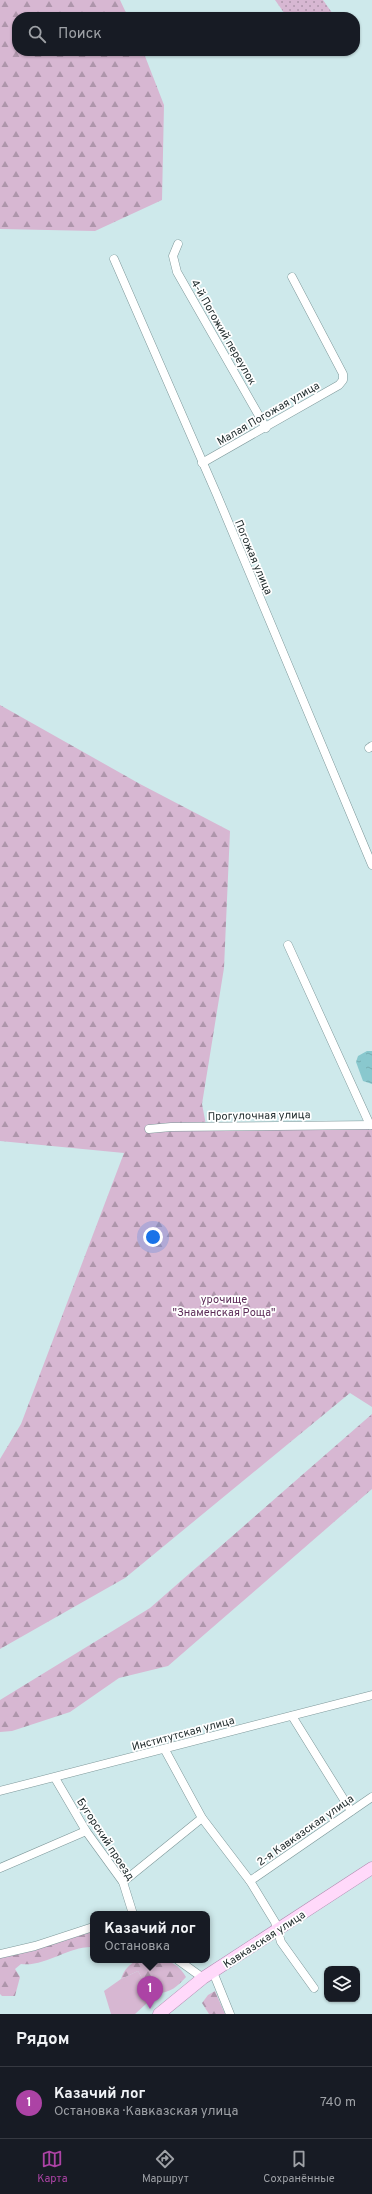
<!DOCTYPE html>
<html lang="ru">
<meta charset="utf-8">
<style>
body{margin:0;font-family:Overpass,sans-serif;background:#242831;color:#f1f3f6}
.controls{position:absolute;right:12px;bottom:12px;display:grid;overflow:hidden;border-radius:8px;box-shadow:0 1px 3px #0004}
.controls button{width:36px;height:36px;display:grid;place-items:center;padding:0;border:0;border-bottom:1px solid #363941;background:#171b24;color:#f1f3f6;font:20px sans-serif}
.you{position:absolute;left:153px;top:1237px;width:14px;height:14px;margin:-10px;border:3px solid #fff;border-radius:50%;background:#1a73e8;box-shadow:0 0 0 6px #1a73e833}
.badge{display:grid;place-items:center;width:26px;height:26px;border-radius:50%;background:#ac43a5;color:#fff;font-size:13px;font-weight:700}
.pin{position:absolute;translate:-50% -33px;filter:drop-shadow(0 1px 2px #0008)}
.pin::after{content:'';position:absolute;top:21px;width:14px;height:12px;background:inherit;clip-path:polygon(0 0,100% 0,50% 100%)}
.popup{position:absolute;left:90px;top:1911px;width:120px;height:52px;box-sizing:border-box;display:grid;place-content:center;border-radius:8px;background:#171b24;filter:drop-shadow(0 1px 3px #0005);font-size:13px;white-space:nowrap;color:#9ea1a6}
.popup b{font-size:15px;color:#f1f3f6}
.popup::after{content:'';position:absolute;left:50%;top:100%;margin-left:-8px;border:8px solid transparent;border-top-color:#171b24}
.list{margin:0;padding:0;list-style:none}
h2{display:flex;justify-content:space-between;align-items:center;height:52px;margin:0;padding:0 16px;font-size:17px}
h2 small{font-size:13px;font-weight:400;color:#9ea1a6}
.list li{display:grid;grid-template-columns:26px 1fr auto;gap:12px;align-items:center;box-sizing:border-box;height:72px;padding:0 16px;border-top:1px solid #363941}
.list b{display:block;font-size:15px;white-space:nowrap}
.list p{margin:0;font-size:13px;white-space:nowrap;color:#9ea1a6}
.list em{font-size:13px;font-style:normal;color:#9ea1a6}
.icon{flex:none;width:22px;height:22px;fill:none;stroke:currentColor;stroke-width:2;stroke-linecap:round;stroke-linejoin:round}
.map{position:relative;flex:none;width:372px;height:2014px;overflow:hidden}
.search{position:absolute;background:#171b24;box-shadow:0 1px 3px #0004;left:12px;right:12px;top:12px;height:44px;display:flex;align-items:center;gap:10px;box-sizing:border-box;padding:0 14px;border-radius:16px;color:#9ea1a6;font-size:15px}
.sheet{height:124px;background:#171b24}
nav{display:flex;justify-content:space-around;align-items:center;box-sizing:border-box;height:56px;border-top:1px solid #363941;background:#171b24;font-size:11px;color:#9ea1a6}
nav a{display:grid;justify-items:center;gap:2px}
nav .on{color:#ac43a5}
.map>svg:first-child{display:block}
.green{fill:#d7b7d2}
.forest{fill:url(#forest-firs)}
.park{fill:url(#park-dots)}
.water{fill:url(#water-ripples)}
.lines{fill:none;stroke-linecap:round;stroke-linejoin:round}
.minor-casing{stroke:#7e989a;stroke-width:9}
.primary-casing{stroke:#b28cb1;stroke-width:13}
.minor{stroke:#fff;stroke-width:8}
.primary{stroke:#ffd9fa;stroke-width:12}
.labels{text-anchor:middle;stroke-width:3.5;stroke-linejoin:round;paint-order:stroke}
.street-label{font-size:11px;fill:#232e2f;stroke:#fff}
.park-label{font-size:11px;fill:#5d2d59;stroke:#fff}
</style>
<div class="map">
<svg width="372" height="2014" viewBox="0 0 372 2014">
<defs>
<pattern id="forest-firs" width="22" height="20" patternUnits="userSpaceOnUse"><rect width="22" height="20" fill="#d7b7d2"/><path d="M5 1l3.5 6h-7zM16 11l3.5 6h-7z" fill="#ae95ab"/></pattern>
<pattern id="park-dots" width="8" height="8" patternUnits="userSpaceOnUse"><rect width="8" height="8" fill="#d7b7d2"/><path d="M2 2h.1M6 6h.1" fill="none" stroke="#ae95ab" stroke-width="1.8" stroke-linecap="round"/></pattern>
<pattern id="water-ripples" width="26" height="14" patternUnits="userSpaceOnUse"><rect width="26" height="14" fill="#89c8ce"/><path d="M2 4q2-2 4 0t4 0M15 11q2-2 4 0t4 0" fill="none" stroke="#76acb1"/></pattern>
</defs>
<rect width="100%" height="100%" fill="#cee9eb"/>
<polygon class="green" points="138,1971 143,1980 155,1981 155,1989 158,1993 135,2014 111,2014 104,1991 121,1979"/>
<g class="forest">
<polygon points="0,0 120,0 128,17 17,17 17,51 143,51 164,105 162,200 95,231 0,229"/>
<polygon points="0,705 140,784 230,831 224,968 202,1104 206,1125 372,1122 372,1407 350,1393 125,1578 0,1649 0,1459 21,1424 124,1153 0,1141"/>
<polygon points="372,1414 372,1489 168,1666 119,1678 70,1712 12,1731 0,1732 0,1700 150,1608"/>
<path d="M93,1930V1947C68,1946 46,1967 21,1964L15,1969L20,1977L15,1996H2L0,1994V1956Z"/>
<path d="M138,1960C159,1960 174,1956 186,1977C178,1986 170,1993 158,1993L155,1989L154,1982L150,1985L143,1980L138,1971L121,1979C124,1970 129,1964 138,1960Z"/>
<polygon points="215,1991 225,2014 209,2014 202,2003 208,1995"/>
</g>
<polygon class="park" points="275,0 323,0 335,17 287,17"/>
<polygon class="water" points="367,1051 372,1051 372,1084 363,1081 356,1062 358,1056"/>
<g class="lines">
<defs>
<g id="minor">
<polyline points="178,244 173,256 177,272 266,428"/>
<polyline points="114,259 217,495 372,865"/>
<polyline points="202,463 339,385 343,380 343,374 292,277"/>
<polyline points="369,748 372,746"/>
<polyline points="288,945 370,1125"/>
<polyline points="149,1129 171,1127 372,1125"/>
<polyline points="292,1716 351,1811"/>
<polyline points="165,1750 202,1818 250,1881 275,1922 281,1942 314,1988"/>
<polyline points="55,1778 86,1831 123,1882 133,1914"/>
<polyline points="0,1791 372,1695"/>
<polyline points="0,1868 86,1831"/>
<polyline points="250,1881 372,1797"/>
<polyline points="123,1882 202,1818"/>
<polyline points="0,1954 35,1946 93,1927"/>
<polyline points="178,1960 203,1978"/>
<polyline points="213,1972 230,2014"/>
</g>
<polyline id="primary" points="159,2014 203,1978 372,1868"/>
</defs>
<use href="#minor" class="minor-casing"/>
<use href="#primary" class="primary-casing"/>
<use href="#minor" class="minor"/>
<use href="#primary" class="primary"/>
</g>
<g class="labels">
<g class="street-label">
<text transform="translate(224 332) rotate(60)" y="4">4-й Погожий переулок</text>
<text transform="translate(268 413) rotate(-30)" y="4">Малая Погожая улица</text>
<text transform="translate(254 557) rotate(67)" y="4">Погожая улица</text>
<text transform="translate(259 1115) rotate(-1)" y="4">Прогулочная улица</text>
<text transform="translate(183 1733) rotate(-15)" y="4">Институтская улица</text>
<text transform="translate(305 1830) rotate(-35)" y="4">2-я Кавказская улица</text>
<text transform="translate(106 1839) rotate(57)" y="4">Бугорский проезд</text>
<text transform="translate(264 1939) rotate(-33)" y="4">Кавказская улица</text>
</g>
<g class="park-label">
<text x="224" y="1303">урочище<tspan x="224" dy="13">"Знаменская Роща"</tspan></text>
</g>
</g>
</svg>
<div class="controls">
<button><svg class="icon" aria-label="layers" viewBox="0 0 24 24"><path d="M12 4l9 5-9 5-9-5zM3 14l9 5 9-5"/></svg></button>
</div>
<div class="you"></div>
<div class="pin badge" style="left:150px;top:2009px">1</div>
<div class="popup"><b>Казачий лог</b>Остановка</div>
<div class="search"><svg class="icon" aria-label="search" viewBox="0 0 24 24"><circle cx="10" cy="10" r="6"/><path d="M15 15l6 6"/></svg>Поиск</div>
</div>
<section class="sheet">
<h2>Рядом<small></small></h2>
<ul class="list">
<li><span class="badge">1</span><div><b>Казачий лог</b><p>Остановка · Кавказская улица</p></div><em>740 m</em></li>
</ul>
</section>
<nav>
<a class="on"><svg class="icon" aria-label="map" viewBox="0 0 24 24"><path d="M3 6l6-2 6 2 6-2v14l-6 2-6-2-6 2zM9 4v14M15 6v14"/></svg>Карта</a>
<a><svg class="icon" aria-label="directions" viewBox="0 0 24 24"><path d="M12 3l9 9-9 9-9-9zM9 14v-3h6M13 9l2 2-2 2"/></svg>Маршрут</a>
<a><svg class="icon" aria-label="saved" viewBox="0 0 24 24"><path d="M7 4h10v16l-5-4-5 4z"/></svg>Сохранённые</a>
</nav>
